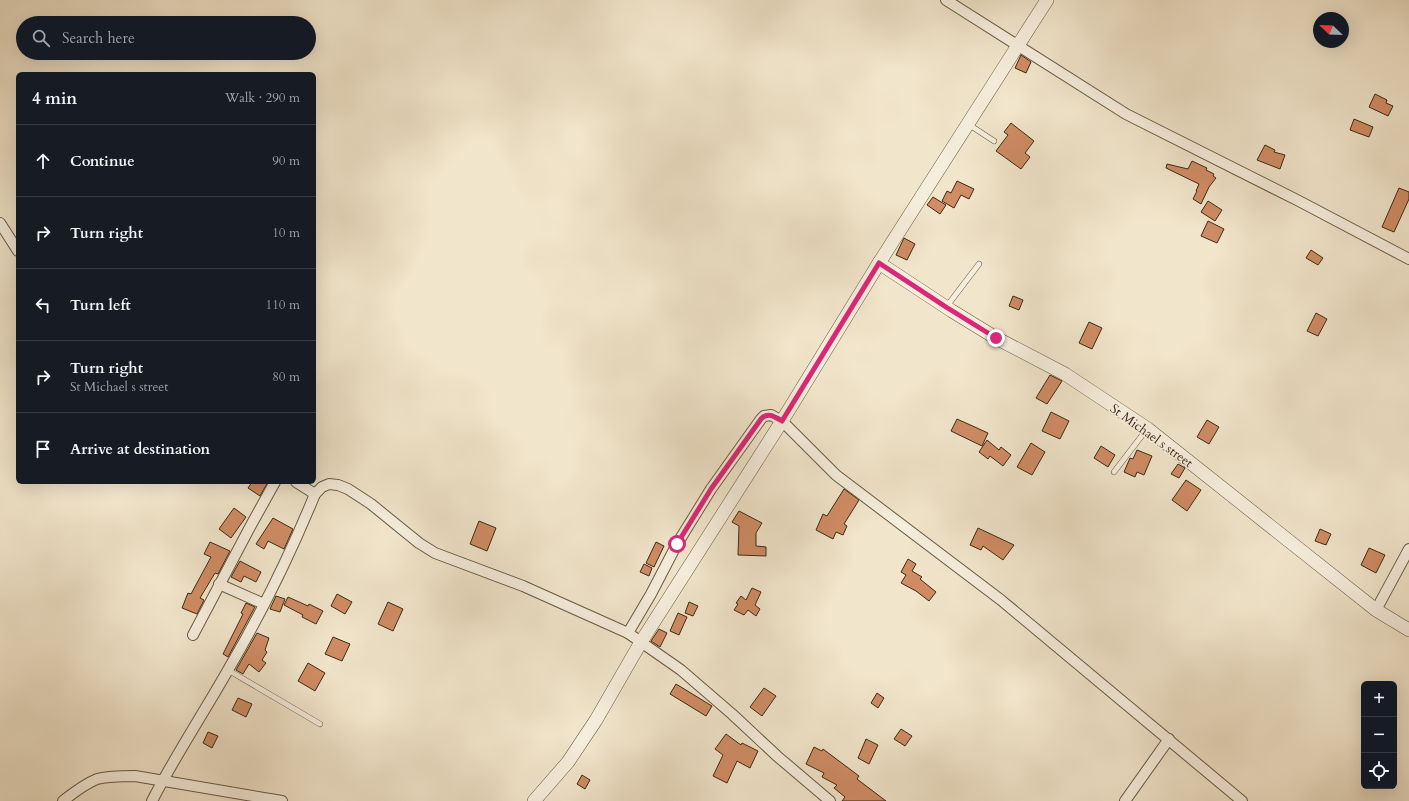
<!DOCTYPE html>
<meta charset="utf-8">
<style>
body{margin:0;font-family:Cardo,serif;background:#242831;color:#f1f3f6}
.controls{position:absolute;right:12px;bottom:12px;display:grid;overflow:hidden;border-radius:6px;box-shadow:0 4px 16px #0002}
.controls button{width:36px;height:36px;display:grid;place-items:center;padding:0;border:0;border-bottom:1px solid #363941;background:#171b24;color:#f1f3f6;font:20px sans-serif}
.compass{position:absolute;left:1313px;top:12px;width:36px;height:36px;border-radius:50%;background:#171b24;box-shadow:0 4px 16px #0002;rotate:293deg}
.stop{position:absolute;width:12px;height:12px;margin:-9px;border:3px solid #db2777;border-radius:50%;background:#fff}
.stop.end{background:#db2777;border-color:#fff;box-shadow:0 1px 4px #0008}
.list{margin:0;padding:0;list-style:none}
h2{display:flex;justify-content:space-between;align-items:center;height:52px;margin:0;padding:0 16px;font-size:17px}
h2 small{font-size:13px;font-weight:400;color:#9ea1a6}
.list li{display:grid;grid-template-columns:26px 1fr auto;gap:12px;align-items:center;box-sizing:border-box;height:72px;padding:0 16px;border-top:1px solid #363941}
.list b{display:block;font-size:15px;white-space:nowrap}
.list p{margin:0;font-size:13px;white-space:nowrap;color:#9ea1a6}
.list em{font-size:13px;font-style:normal;color:#9ea1a6}
.icon{flex:none;width:22px;height:22px;fill:none;stroke:currentColor;stroke-width:2;stroke-linecap:round;stroke-linejoin:round}
.map{position:relative;flex:none;width:1409px;height:801px;overflow:hidden}
.search{position:absolute;background:#171b24;box-shadow:0 4px 16px #0002;left:16px;top:16px;width:300px;height:44px;display:flex;align-items:center;gap:10px;box-sizing:border-box;padding:0 14px;border-radius:22px;color:#9ea1a6;font-size:15px}
.panel{position:absolute;background:#171b24;box-shadow:0 4px 16px #0002;left:16px;top:72px;width:300px;height:412px;border-radius:6px}
.map>svg:first-child{display:block}
.building{fill:#d08c64;stroke:#3b2b14}
.lines{fill:none;stroke-linecap:round;stroke-linejoin:round}
.service-casing{stroke:#685a42;stroke-width:6}
.minor-casing{stroke:#685a42;stroke-width:12}
.tertiary-casing{stroke:#685a42;stroke-width:14}
.service{stroke:#f6eedd;stroke-width:5}
.minor{stroke:#f6eedd;stroke-width:10}
.tertiary{stroke:#f6eedd;stroke-width:13}
.route{stroke:#db2777;stroke-width:5}
.labels{text-anchor:middle;stroke-width:3;stroke-linejoin:round;paint-order:stroke}
.street-label{font-size:13px;fill:#3b2b14;stroke:#f6eedd}
</style>
<div class="map">
<svg width="1409" height="801" viewBox="0 0 1409 801">
<rect width="100%" height="100%" fill="#f1e5cb"/>
<filter id="stains"><feTurbulence type="fractalNoise" baseFrequency=".005" numOctaves="4"/><feColorMatrix values="0 0 0 0 .2 0 0 0 0 .09 0 0 0 0 .02 0 0 0 .5 -.17"/></filter>
<radialGradient id="worn" r=".72"><stop offset=".6" stop-color="#630" stop-opacity="0"/><stop offset="1" stop-color="#630" stop-opacity=".3"/></radialGradient>
<g class="building">
<polygon points="1021,55 1031,62 1026,73 1015,68"/>
<polygon points="1375,94 1387,100 1386,103 1393,106 1388,116 1369,107"/>
<polygon points="1354,119 1373,127 1369,137 1350,130"/>
<polygon points="1011,123 1034,141 1025,153 1030,157 1021,169 996,151 1008,135 1004,132"/>
<polygon points="1265,145 1275,150 1274,152 1285,155 1280,169 1257,160"/>
<polygon points="1192,161 1207,168 1206,170 1214,174 1213,176 1216,178 1209,187 1201,204 1193,199 1197,191 1196,191 1199,184 1166,168 1167,164 1188,169"/>
<polygon points="957,181 974,189 969,199 961,195 954,208 942,201 947,191 951,193"/>
<polygon points="1399,188 1409,192 1409,199 1394,232 1382,227"/>
<polygon points="933,197 946,205 940,214 927,205"/>
<polygon points="1208,201 1222,210 1215,221 1201,212"/>
<polygon points="1208,221 1224,229 1217,243 1201,236"/>
<polygon points="904,238 915,244 907,260 896,255"/>
<polygon points="1311,250 1323,258 1318,265 1306,258"/>
<polygon points="1013,296 1023,300 1019,310 1009,306"/>
<polygon points="1316,313 1327,319 1318,336 1307,331"/>
<polygon points="1089,322 1102,328 1092,349 1079,343"/>
<polygon points="1050,375 1062,381 1047,404 1036,398"/>
<polygon points="1051,412 1069,421 1060,439 1042,431"/>
<polygon points="957,419 988,433 982,446 951,431"/>
<polygon points="1207,420 1219,427 1209,444 1197,437"/>
<polygon points="987,440 999,450 1001,447 1011,455 1003,466 990,456 988,459 979,452"/>
<polygon points="1031,443 1045,452 1032,475 1017,467"/>
<polygon points="1101,446 1115,455 1108,467 1094,458"/>
<polygon points="1137,450 1152,456 1144,475 1137,472 1135,477 1124,472 1130,458 1133,459"/>
<polygon points="1178,464 1185,468 1179,478 1171,474"/>
<polygon points="1186,480 1201,490 1187,511 1172,500"/>
<polygon points="252,482 268,482 260,496 248,488"/>
<polygon points="844,489 859,500 844,524 847,526 843,535 836,532 833,539 816,530 823,514 827,516"/>
<polygon points="234,508 246,517 231,538 219,529"/>
<polygon points="739,511 762,523 756,533 756,546 766,547 766,556 738,555 739,526 732,522"/>
<polygon points="273,518 293,529 284,549 268,541 264,549 256,544"/>
<polygon points="479,521 496,528 487,551 470,544"/>
<polygon points="978,528 1014,545 1003,560 983,546 981,550 970,545"/>
<polygon points="1320,529 1331,534 1326,545 1315,541"/>
<polygon points="210,542 230,551 218,574 215,573 200,598 204,600 197,614 182,608 188,593 191,594 211,557 204,554"/>
<polygon points="656,542 664,546 654,567 646,563"/>
<polygon points="1369,548 1385,555 1376,573 1361,565"/>
<polygon points="908,559 916,564 912,571 922,577 920,579 936,592 929,601 916,591 901,583 906,575 901,572"/>
<polygon points="240,561 261,572 256,582 244,576 241,582 231,577"/>
<polygon points="644,564 652,568 649,576 640,572"/>
<polygon points="752,588 761,592 755,605 760,609 756,616 748,610 744,615 734,610 738,604 736,603 741,596 746,600"/>
<polygon points="337,594 352,602 345,614 331,606"/>
<polygon points="276,596 285,599 280,612 270,609"/>
<polygon points="288,597 308,606 309,604 323,611 316,624 302,617 303,615 284,605"/>
<polygon points="388,602 403,609 393,631 378,624"/>
<polygon points="689,602 698,606 693,616 685,613"/>
<polygon points="246,603 255,607 228,657 223,654 243,614 241,613"/>
<polygon points="678,613 687,617 679,635 670,631"/>
<polygon points="659,629 667,633 660,647 651,641"/>
<polygon points="257,633 269,638 265,650 267,652 262,660 266,663 259,672 249,664 243,674 236,670"/>
<polygon points="333,637 350,644 342,661 325,654"/>
<polygon points="308,663 325,673 315,691 298,681"/>
<polygon points="676,684 712,706 706,716 670,694"/>
<polygon points="764,688 776,696 762,716 750,707"/>
<polygon points="877,693 884,698 878,708 871,703"/>
<polygon points="238,698 252,704 246,717 232,710"/>
<polygon points="901,729 912,736 905,746 894,739"/>
<polygon points="208,732 218,736 212,748 203,743"/>
<polygon points="726,734 741,745 742,743 758,751 750,768 737,761 727,783 713,776 723,755 715,749"/>
<polygon points="866,739 878,745 869,764 858,758"/>
<polygon points="814,747 822,751 823,749 859,776 857,779 886,801 842,801 845,797 834,788 837,785 822,777 824,773 806,764"/>
<polygon points="582,775 590,780 585,789 577,784"/>
</g>
<g class="lines">
<defs>
<g id="service">
<polyline points="968,124 994,141"/>
<polyline points="947,306 979,264"/>
<polyline points="1114,472 1147,429"/>
<polyline points="228,670 320,724"/>
</g>
<g id="minor">
<polyline points="946,0 1126,114 1299,201 1409,259"/>
<polyline points="0,223 18,251"/>
<polyline points="296,482 315,494 322,487 329,484 338,485 348,489 371,504 419,543 435,553 523,586 628,633 681,670 732,714 777,756 830,801"/>
<polyline points="219,584 264,604"/>
<polyline points="1376,610 1409,549"/>
<polyline points="628,633 651,594 677,544 711,489 761,419 764,416 771,415 782,421 836,475 1001,600 1242,801"/>
<polyline points="193,635 250,527 275,482"/>
<path d="M63,801C73,793 85,784 97,779C109,776 123,776 135,776L282,801"/>
<path d="M152,801C175,756 203,714 228,670C261,614 290,555 315,494"/>
<polyline points="1125,801 1169,739"/>
</g>
<g id="tertiary">
<polyline points="879,263 952,311 996,338 1065,374 1148,429 1376,610 1409,630"/>
<polyline points="534,801 568,762 596,720 641,642 782,421 879,263 1047,0"/>
</g>
</defs>
<use href="#service" class="service-casing"/>
<use href="#minor" class="minor-casing"/>
<use href="#tertiary" class="tertiary-casing"/>
<use href="#service" class="service"/>
<use href="#minor" class="minor"/>
<use href="#tertiary" class="tertiary"/>
</g>
<g class="lines">
<path class="route" d="M677,544L711,489L761,419C767,412 774,416 782,421L879,263L946,307L996,338"/>
</g>
<g class="labels">
<g class="street-label">
<text transform="translate(1152 435) rotate(36)" y="5">St Michael s street</text>
</g>
</g>
<rect width="100%" height="100%" filter="url(#stains)"/>
<rect width="100%" height="100%" fill="url(#worn)"/>
</svg>
<div class="controls">
<button>+</button>
<button>−</button>
<button><svg class="icon" aria-label="locate" viewBox="0 0 24 24"><circle cx="12" cy="12" r="6"/><path d="M12 2v4M12 18v4M2 12h4M18 12h4"/></svg></button>
</div>
<svg class="compass" viewBox="-18 -18 36 36"><path d="M0-13l5 13h-10z" fill="#e53935"/><path d="M0 13l5-13h-10z" fill="#9ea1a6"/></svg>
<div class="stop" style="left:677px;top:544px"></div>
<div class="stop end" style="left:996px;top:338px"></div>
<div class="search"><svg class="icon" aria-label="search" viewBox="0 0 24 24"><circle cx="10" cy="10" r="6"/><path d="M15 15l6 6"/></svg>Search here</div>
<section class="panel">
<h2>4 min<small>Walk · 290 m</small></h2>
<ul class="list">
<li><svg class="icon" aria-label="ahead" viewBox="0 0 24 24"><path d="M12 20V5M6 11l6-6 6 6"/></svg><div><b>Continue</b></div><em>90 m</em></li>
<li><svg class="icon" aria-label="right" viewBox="0 0 24 24"><path d="M7 20v-9h11M14 6l5 5-5 5"/></svg><div><b>Turn right</b></div><em>10 m</em></li>
<li><svg class="icon" aria-label="left" viewBox="0 0 24 24"><path d="M17 20v-9H6M10 6l-5 5 5 5"/></svg><div><b>Turn left</b></div><em>110 m</em></li>
<li><svg class="icon" aria-label="right" viewBox="0 0 24 24"><path d="M7 20v-9h11M14 6l5 5-5 5"/></svg><div><b>Turn right</b><p>St Michael s street</p></div><em>80 m</em></li>
<li><svg class="icon" aria-label="arrive" viewBox="0 0 24 24"><path d="M6 21V4h12l-3 4 3 4H6"/></svg><div><b>Arrive at destination</b></div></li>
</ul>
</section>
</div>
